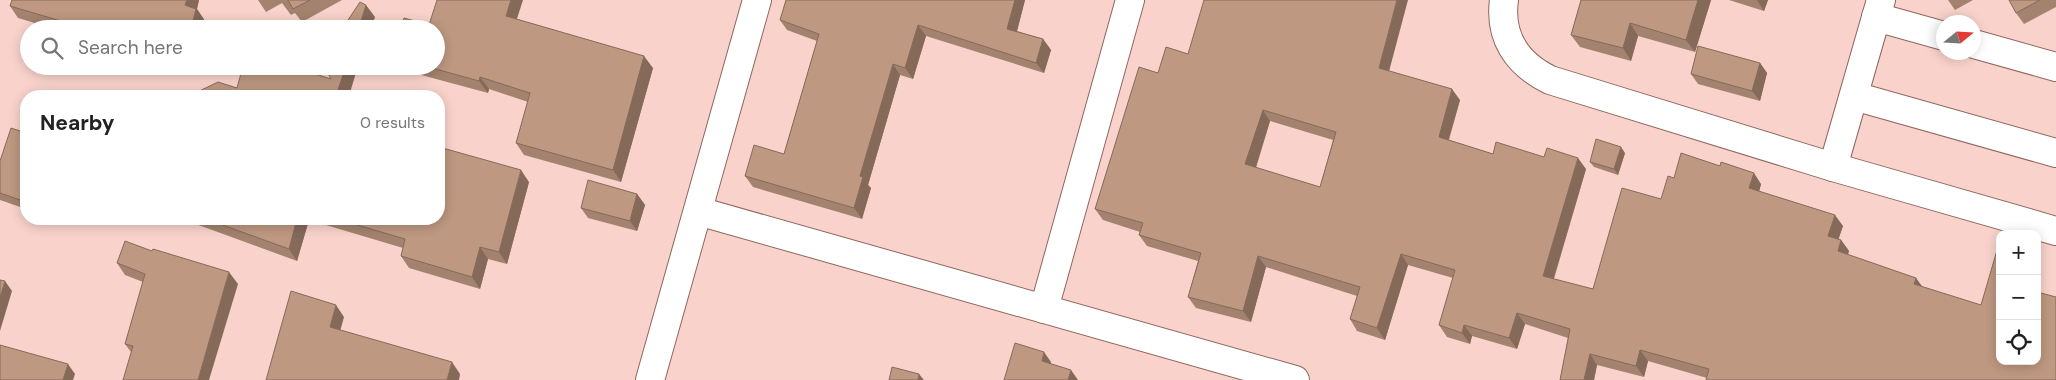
<!DOCTYPE html>
<meta charset="utf-8">
<style>
body{margin:0;font-family:"DM Sans",sans-serif;background:#f6f6f6;color:#222}
.controls{position:absolute;right:15px;bottom:15px;display:grid;overflow:hidden;border-radius:10px;box-shadow:0 2px 12px #0003}
.controls button{width:45px;height:45px;display:grid;place-items:center;padding:0;border:0;border-bottom:1px solid #e0e0e0;background:#fff;color:#222;font:25px sans-serif}
.compass{position:absolute;left:1936px;top:15px;width:45px;height:45px;border-radius:50%;background:#fff;box-shadow:0 2px 12px #0003;rotate:72deg}
.list{margin:0;padding:0;list-style:none}
h2{display:flex;justify-content:space-between;align-items:center;height:65px;margin:0;padding:0 20px;font-size:21px}
h2 small{font-size:16px;font-weight:400;color:#767676}
.icon{flex:none;width:28px;height:28px;fill:none;stroke:currentColor;stroke-width:2;stroke-linecap:round;stroke-linejoin:round}
.map{position:relative;flex:none;width:2056px;height:380px;overflow:hidden}
.search{position:absolute;background:#fff;box-shadow:0 2px 12px #0003;left:20px;top:20px;width:425px;height:55px;display:flex;align-items:center;gap:12px;box-sizing:border-box;padding:0 18px;border-radius:28px;color:#767676;font-size:19px}
.panel{position:absolute;background:#fff;box-shadow:0 2px 12px #0003;left:20px;top:90px;width:425px;height:135px;border-radius:20px}
.map>svg:first-child{display:block}
.lines{fill:none;stroke-linecap:round;stroke-linejoin:round}
.minor-casing{stroke:#8f665d;stroke-width:30}
.minor{stroke:#fff;stroke-width:28}
.wall{fill:#a3836f;fill-rule:evenodd}
.shaded-wall{fill:#856a5a}
.building{fill:#be9881;stroke:#856a5a;fill-rule:evenodd}
</style>
<div class="map">
<svg width="2056" height="380" viewBox="0 0 2056 380">
<rect width="100%" height="100%" fill="#f9d3cb"/>
<g class="lines">
<defs>
<g id="minor">
<path d="M1504,0C1499,37 1517,64 1550,80L1833,167L2056,231"/>
<polyline points="1876,17 1944,36"/>
<polyline points="1974,44 2056,67"/>
<polyline points="1854,96 2056,153"/>
<polyline points="1833,167 1881,0"/>
<polyline points="698,211 1295,380"/>
<polyline points="1044,309 1130,0"/>
<polyline points="650,380 757,0"/>
</g>
</defs>
<use href="#minor" class="minor-casing"/>
<use href="#minor" class="minor"/>
</g>
<g class="wall">
<polygon points="12,0 199,0 197,9 205,21 203,29 55,29 18,18 10,6"/>
<polygon points="258,0 342,0 302,22 295,13 291,15 282,3 266,12"/>
<polygon points="786,0 1025,0 1017,31 1043,39 1051,50 1044,73 926,36 913,79 900,75 868,185 871,188 862,219 753,187 745,176 784,154 817,41 787,30 780,20"/>
<polygon points="1581,0 1711,0 1695,52 1638,36 1631,61 1580,47 1571,35"/>
<polygon points="1729,0 1768,0 1764,11"/>
<polygon points="1948,0 1973,0 1955,10"/>
<polygon points="2009,0 2056,0 2056,7 2024,24 2016,13"/>
<polygon points="517,19 653,68 621,182 524,155 516,143 528,102 489,89 488,93 388,66 436,66 429,25"/>
<path d="M1188,54L1389,71L1460,100L1449,140L1493,154L1544,157L1586,169L1554,279L1593,289L1661,199L1674,178L1761,184L1759,191L1843,226L1838,239L1841,240L1849,251L1848,255L1916,278L1922,287L2000,361L1707,378L1648,361L1644,377L1597,365L1594,380H1560L1568,338L1525,324L1517,349L1472,336L1470,344L1447,337L1439,325L1453,278L1408,265L1385,340L1357,331L1350,319L1357,296L1266,267L1251,322L1196,308L1188,297L1198,261L1147,246L1139,235L1140,232L1103,220L1095,209L1158,73ZM1270,121L1333,140L1320,187L1256,168Z"/>
<polygon points="1760,63 1767,73 1760,101 1698,84 1691,74"/>
<polygon points="182,66 192,66 191,69"/>
<polygon points="26,133 26,209 0,200 0,161"/>
<polygon points="1625,153 1618,175 1594,167 1590,162"/>
<polygon points="529,182 507,264 488,259 480,289 409,268 401,256 403,248 309,220 297,261 182,219 439,219"/>
<polygon points="637,194 645,205 637,231 588,218 581,208"/>
<polygon points="56,219 76,219 74,225"/>
<polygon points="117,263 238,284 131,352 125,344 143,282 125,275"/>
</g>
<g class="shaded-wall">
<polygon points="187,0 199,0 197,9 205,21 203,29 191,29 185,5"/>
<polygon points="511,0 523,0 514,28 506,16"/>
<polygon points="1015,0 1025,0 1015,39 1007,29"/>
<polygon points="1397,0 1408,0 1387,79 1379,68"/>
<polygon points="1698,0 1711,0 1695,52 1686,40"/>
<polygon points="1757,0 1768,0 1764,11"/>
<polygon points="366,5 375,17 371,29 360,24"/>
<polygon points="1630,23 1638,36 1631,61 1623,48"/>
<polygon points="918,25 926,36 913,79 905,68"/>
<polygon points="1043,39 1051,50 1044,73 1036,63"/>
<polygon points="644,56 653,68 621,182 613,170"/>
<polygon points="1760,63 1767,73 1760,101 1752,91"/>
<polygon points="893,64 900,75 868,185 871,188 862,219 854,208 860,176"/>
<polygon points="346,66 358,66 349,96 336,96"/>
<polygon points="480,77 489,89 488,93 479,81"/>
<polygon points="1452,89 1460,100 1446,148 1439,137"/>
<polygon points="1263,110 1270,121 1253,176 1245,164"/>
<polygon points="1621,147 1625,153 1618,175 1614,169"/>
<polygon points="1578,158 1586,169 1551,287 1543,276"/>
<polygon points="26,160 26,176 23,171"/>
<polygon points="521,170 529,182 507,264 499,252"/>
<polygon points="1754,173 1761,184 1757,200 1749,188"/>
<polygon points="637,194 645,205 637,231 630,221"/>
<polygon points="1835,215 1843,226 1836,247 1828,236"/>
<polygon points="70,219 76,219 74,225"/>
<polygon points="297,219 308,219 309,220 297,261 289,249"/>
<polygon points="1841,240 1849,251 1845,262 1838,251"/>
<polygon points="480,247 488,259 480,289 472,277"/>
<polygon points="1401,254 1408,265 1385,340 1377,328"/>
<polygon points="1258,256 1266,267 1251,322 1243,311"/>
<polygon points="229,272 238,284 209,380 198,380"/>
<polygon points="1916,278 1924,289 1914,284"/>
<polygon points="5,281 12,291 0,331 0,298"/>
<polygon points="336,305 344,317 338,339 330,327"/>
<polygon points="1517,313 1525,324 1517,349 1509,338"/>
<polygon points="1464,325 1472,336 1470,344 1462,333"/>
<polygon points="1640,350 1648,361 1644,377 1636,366"/>
<polygon points="1044,352 1051,362 1049,371 1042,361"/>
<polygon points="1590,354 1597,365 1594,380 1584,380"/>
<polygon points="452,362 460,374 459,380 447,380"/>
<polygon points="68,364 75,374 73,380 63,380"/>
<polygon points="1071,370 1078,380 1068,380"/>
<polygon points="919,374 924,380 918,380"/>
</g>
<g class="building">
<polygon points="12,0 187,0 185,5 196,9 191,29 88,29 10,6"/>
<polygon points="288,0 310,0 293,9"/>
<polygon points="437,0 511,0 506,16 644,56 613,170 516,143 530,93 480,77 479,81 425,66 436,66 436,29 401,29 404,18 429,25"/>
<polygon points="786,0 1015,0 1007,29 1043,39 1036,63 918,25 905,68 893,64 860,176 863,177 854,208 745,176 754,145 784,154 819,34 780,20"/>
<path d="M1204,0H1397L1379,68L1452,89L1439,137L1493,154L1496,142L1544,157L1547,148L1578,158L1543,276L1593,289L1622,188L1661,199L1668,176L1674,178L1681,153L1720,166L1721,162L1754,173L1749,188L1835,215L1828,236L1841,240L1838,251L1916,278L1914,284L1981,305L1998,247L2000,248V361H2037V292L2056,297V380H1706L1709,369L1640,350L1636,366L1590,354L1584,380H1560L1570,329L1517,313L1509,338L1464,325L1462,333L1439,325L1455,270L1401,254L1377,328L1350,319L1360,287L1258,256L1243,311L1188,297L1201,253L1139,235L1143,223L1095,209L1139,67L1158,73L1166,47L1188,54ZM1263,110L1336,132L1320,187L1245,164Z"/>
<polygon points="1581,0 1698,0 1686,40 1630,23 1623,48 1571,35"/>
<polygon points="2009,0 2040,0 2016,13"/>
<polygon points="360,2 366,5 360,24 375,29 342,29"/>
<polygon points="1698,46 1760,63 1752,91 1691,74"/>
<polygon points="243,66 290,66 331,79 324,66 346,66 336,96 189,96 218,82 237,88"/>
<polygon points="11,128 26,133 26,160 23,171 26,172 26,202 0,193 0,161"/>
<polygon points="1596,139 1621,147 1614,169 1590,162"/>
<polygon points="439,147 521,170 499,252 480,247 472,277 401,256 405,239 337,219 439,219"/>
<polygon points="588,180 637,194 630,221 581,208"/>
<polygon points="206,219 297,219 289,249"/>
<polygon points="125,241 152,251 153,249 229,272 198,380 123,380 133,346 125,344 145,274 117,263"/>
<polygon points="0,280 5,281 0,298"/>
<polygon points="291,291 336,305 330,327 452,362 447,380 266,380"/>
<polygon points="1015,343 1044,352 1042,361 1071,370 1068,380 1004,380"/>
<polygon points="0,345 68,364 63,380 0,380"/>
<polygon points="892,367 919,374 918,380 889,380"/>
</g>
</svg>
<div class="controls">
<button>+</button>
<button>−</button>
<button><svg class="icon" aria-label="locate" viewBox="0 0 24 24"><circle cx="12" cy="12" r="6"/><path d="M12 2v4M12 18v4M2 12h4M18 12h4"/></svg></button>
</div>
<svg class="compass" viewBox="-18 -18 36 36"><path d="M0-13l5 13h-10z" fill="#e53935"/><path d="M0 13l5-13h-10z" fill="#767676"/></svg>
<div class="search"><svg class="icon" aria-label="search" viewBox="0 0 24 24"><circle cx="10" cy="10" r="6"/><path d="M15 15l6 6"/></svg>Search here</div>
<section class="panel">
<h2>Nearby<small>0 results</small></h2>
<ul class="list">
</ul>
</section>
</div>
